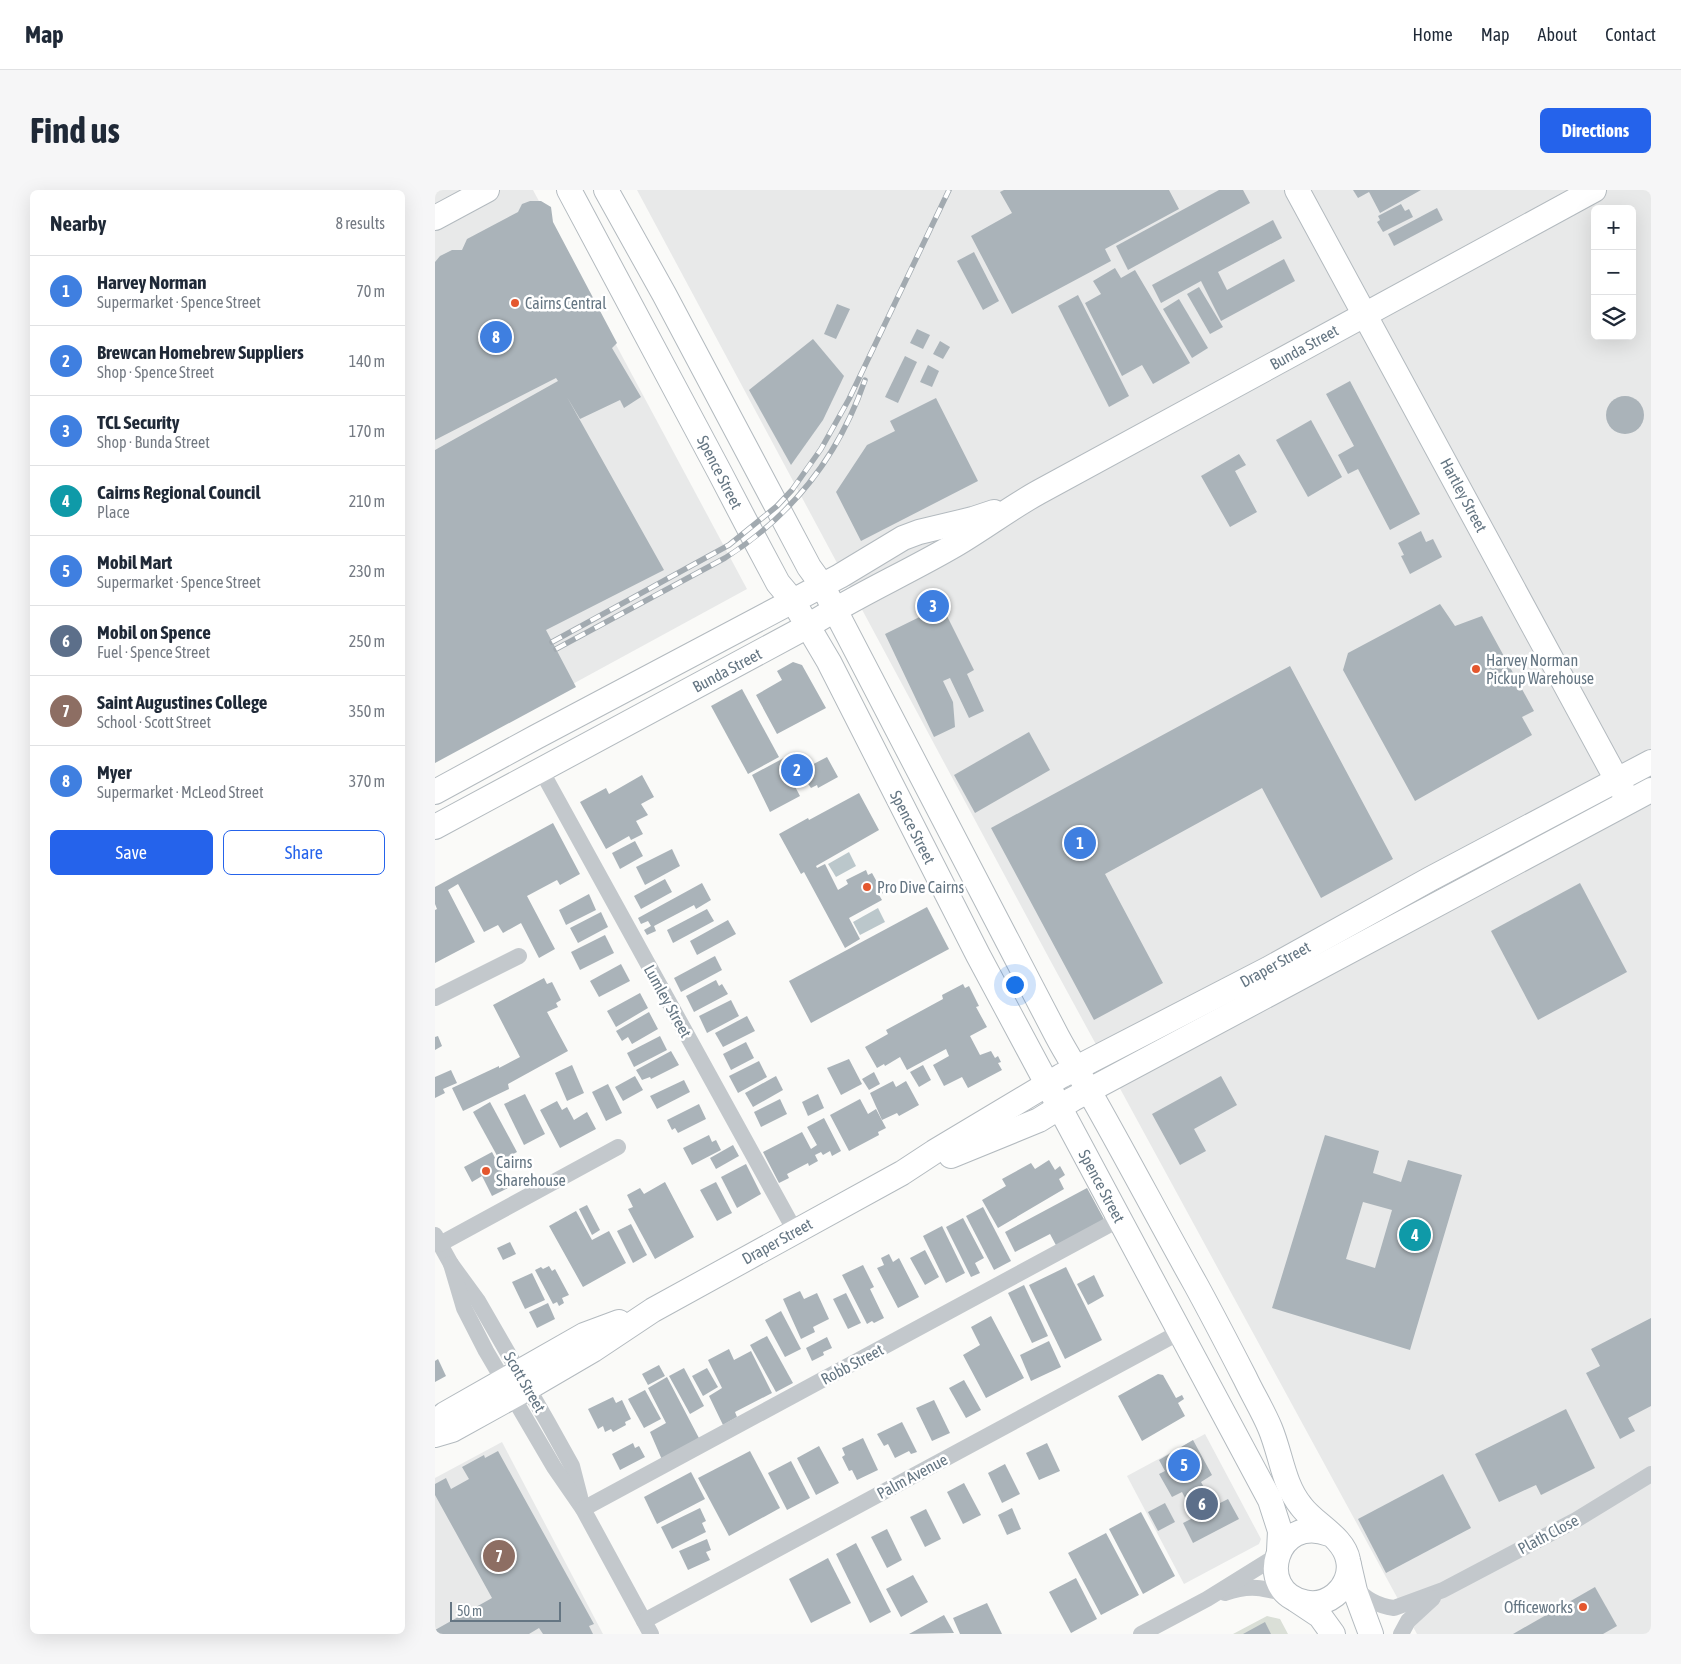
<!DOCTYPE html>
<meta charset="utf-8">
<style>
body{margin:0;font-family:"Asap Condensed",sans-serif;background:#f6f6f7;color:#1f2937}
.controls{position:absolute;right:15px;top:15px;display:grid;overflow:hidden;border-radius:8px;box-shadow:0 5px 20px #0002}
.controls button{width:45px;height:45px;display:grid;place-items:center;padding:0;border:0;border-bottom:1px solid #e0e1e3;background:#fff;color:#1f2937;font:25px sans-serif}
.scale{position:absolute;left:15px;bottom:12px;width:111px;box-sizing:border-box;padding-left:5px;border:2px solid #657683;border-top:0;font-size:14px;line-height:18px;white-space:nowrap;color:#657683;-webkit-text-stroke:4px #fff;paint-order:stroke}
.you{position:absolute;left:579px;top:794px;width:18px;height:18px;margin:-12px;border:4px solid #fff;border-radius:50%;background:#1a73e8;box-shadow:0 0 0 8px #1a73e833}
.badge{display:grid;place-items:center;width:32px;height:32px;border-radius:50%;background:#2563eb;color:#fff;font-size:16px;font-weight:700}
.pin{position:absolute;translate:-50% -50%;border:2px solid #fff;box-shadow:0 1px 5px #0006}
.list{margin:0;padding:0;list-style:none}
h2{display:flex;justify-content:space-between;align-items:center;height:65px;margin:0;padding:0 20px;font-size:21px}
h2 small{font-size:16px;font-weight:400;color:#747a83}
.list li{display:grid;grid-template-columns:32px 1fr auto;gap:15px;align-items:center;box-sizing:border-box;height:70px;padding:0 20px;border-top:1px solid #e0e1e3}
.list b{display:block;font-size:19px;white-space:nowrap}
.list p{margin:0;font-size:16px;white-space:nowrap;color:#747a83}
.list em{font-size:16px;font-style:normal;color:#747a83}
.actions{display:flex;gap:10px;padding:15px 20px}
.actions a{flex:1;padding:11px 0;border:1px solid #2563eb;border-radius:8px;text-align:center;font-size:18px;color:#2563eb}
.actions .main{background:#2563eb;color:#fff}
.icon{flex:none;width:28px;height:28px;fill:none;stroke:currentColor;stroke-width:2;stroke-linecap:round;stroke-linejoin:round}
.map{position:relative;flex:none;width:1216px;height:1444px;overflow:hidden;border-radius:8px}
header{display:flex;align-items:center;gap:30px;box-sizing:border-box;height:70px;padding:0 25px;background:#fff;border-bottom:1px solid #e0e1e3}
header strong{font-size:24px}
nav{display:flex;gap:28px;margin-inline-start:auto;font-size:18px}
.intro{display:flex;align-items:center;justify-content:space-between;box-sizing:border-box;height:120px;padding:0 30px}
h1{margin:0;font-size:35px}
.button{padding:12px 22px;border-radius:8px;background:#2563eb;color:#fff;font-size:18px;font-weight:700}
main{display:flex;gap:30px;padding:0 30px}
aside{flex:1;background:#fff;border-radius:8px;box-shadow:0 5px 20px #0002}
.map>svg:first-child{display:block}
.built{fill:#e8e9e9;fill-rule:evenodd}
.green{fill:#dadfd7}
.water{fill:#bbc7cb}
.building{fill:#aab3b9;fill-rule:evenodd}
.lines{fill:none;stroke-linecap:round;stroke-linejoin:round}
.secondary-casing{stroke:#b3babf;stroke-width:26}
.street{stroke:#c3c8cc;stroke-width:16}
.secondary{stroke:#fff;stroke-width:24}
.rail-casing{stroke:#a2aab0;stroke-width:5.5}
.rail{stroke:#fff;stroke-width:4;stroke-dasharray:11;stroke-linecap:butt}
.poi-dot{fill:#e4572e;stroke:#fff;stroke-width:2}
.labels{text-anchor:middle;stroke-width:5;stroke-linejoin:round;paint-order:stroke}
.poi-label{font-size:16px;fill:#657683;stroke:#fff;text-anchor:start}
.street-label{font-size:16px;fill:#657683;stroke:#fff}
</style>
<header>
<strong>Map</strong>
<nav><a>Home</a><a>Map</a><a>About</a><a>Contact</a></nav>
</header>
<div class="intro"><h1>Find us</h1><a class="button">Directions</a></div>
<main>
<aside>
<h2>Nearby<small>8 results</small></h2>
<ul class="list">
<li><span class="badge" style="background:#3f7fe0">1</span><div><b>Harvey Norman</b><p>Supermarket · Spence Street</p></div><em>70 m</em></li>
<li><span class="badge" style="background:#3f7fe0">2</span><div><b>Brewcan Homebrew Suppliers</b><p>Shop · Spence Street</p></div><em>140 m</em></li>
<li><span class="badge" style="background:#3f7fe0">3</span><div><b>TCL Security</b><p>Shop · Bunda Street</p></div><em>170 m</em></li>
<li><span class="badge" style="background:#0f9aa8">4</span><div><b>Cairns Regional Council</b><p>Place</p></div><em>210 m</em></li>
<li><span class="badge" style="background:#3f7fe0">5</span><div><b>Mobil Mart</b><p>Supermarket · Spence Street</p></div><em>230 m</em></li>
<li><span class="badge" style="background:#5c6f8a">6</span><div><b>Mobil on Spence</b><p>Fuel · Spence Street</p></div><em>250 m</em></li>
<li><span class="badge" style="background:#8d6e63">7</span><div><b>Saint Augustines College</b><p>School · Scott Street</p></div><em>350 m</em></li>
<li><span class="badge" style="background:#3f7fe0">8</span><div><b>Myer</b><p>Supermarket · McLeod Street</p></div><em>370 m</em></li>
</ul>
<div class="actions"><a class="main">Save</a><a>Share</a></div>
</aside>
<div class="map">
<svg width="1216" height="1444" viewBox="0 0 1216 1444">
<rect width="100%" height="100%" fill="#fafaf8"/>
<g class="built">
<polygon points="0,0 98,0 312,399 0,569"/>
<path d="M202,0H1216V1444H982L615,770ZM1160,19H1197V146H1160Z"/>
<polygon points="770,1244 826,1349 824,1354 749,1394 692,1286"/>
<polygon points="67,1252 168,1444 0,1444 0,1288"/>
</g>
<polygon class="green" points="832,1426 845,1429 853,1444 798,1444"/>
<g class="water">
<polygon points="414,662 421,676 401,687 393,674"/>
<polygon points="443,718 450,732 425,745 418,732"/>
</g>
<g class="building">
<polygon points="569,0 734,0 744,19 670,59 676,71 577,124 536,46 577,23 565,2"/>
<polygon points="784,0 808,0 815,13 693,80 681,56"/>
<polygon points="918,0 986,0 945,23 934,2 923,8"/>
<polygon points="95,11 106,11 116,17 118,32 182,153 177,158 206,207 189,218 185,210 145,229 132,207 229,380 111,440 141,497 0,573 0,260 123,191 121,188 0,250 0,72 5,66 17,60 27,60 32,49 83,22 87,14"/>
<polygon points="966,14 970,21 974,19 978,27 948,42 942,32 945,30 943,26"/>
<polygon points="1002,18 1008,30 959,56 953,44"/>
<polygon points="838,30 847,48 783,82 792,100 849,69 860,91 786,131 766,91 726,113 717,95"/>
<polygon points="539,62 564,111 548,120 522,71"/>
<polygon points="680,78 686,88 700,80 755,173 718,194 707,175 687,186 650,113 666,104 658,91"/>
<polygon points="764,97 788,137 775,144 752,104"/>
<polygon points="643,105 694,206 674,217 623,116"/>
<polygon points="744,109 773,158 757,168 728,119"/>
<polygon points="402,114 415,119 401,149 389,144"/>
<polygon points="482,139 495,145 488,159 475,153"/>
<polygon points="378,149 409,186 388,230 356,275 314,200"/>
<polygon points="505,151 515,157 508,169 498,164"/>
<polygon points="470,166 482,172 463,213 450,207"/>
<polygon points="493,175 504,181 497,197 485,192"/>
<polygon points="915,191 985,324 955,340 923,279 913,284 903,265 919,256 891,204"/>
<circle cx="1190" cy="225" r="19"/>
<polygon points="501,208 543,291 426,351 401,302 432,255 460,241 455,231"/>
<polygon points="876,230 907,287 873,307 841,250"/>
<polygon points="804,264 811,275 800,281 822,322 795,337 766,286"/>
<polygon points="986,341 991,352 998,349 1007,367 975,384 966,366 969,365 963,353"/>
<polygon points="1005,414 1020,436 1047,426 1099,521 1087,527 1097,545 980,611 908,480 913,463"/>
<polygon points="507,416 539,480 532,484 549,521 534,528 515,488 508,491 518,512 520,537 499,547 450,444"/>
<polygon points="358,472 367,475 391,518 342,544 321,505 347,490 342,481"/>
<polygon points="855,476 958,669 886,708 827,598 670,684 728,793 659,830 556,638"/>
<polygon points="307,499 344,567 313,584 276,516"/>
<polygon points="594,542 615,580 540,623 519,585"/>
<polygon points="360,562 369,579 392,567 403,587 383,598 382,595 376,598 365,582 355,587 365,606 335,622 317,585"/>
<polygon points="207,585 219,607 206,614 213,625 201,631 208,644 196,650 194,646 171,659 145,612 171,598 174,604"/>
<polygon points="424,603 444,640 381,676 382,678 390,674 403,700 413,694 411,690 431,680 433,685 437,683 448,703 444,705 447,710 414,728 425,749 410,758 369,682 366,684 344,644 373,628 374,630"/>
<polygon points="118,633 145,684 125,695 122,690 92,706 120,759 104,768 86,733 68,743 63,735 49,742 23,694 13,700 40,752 0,773 0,720 2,719 0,714 0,697"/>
<polygon points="200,651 208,666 185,679 177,663"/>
<polygon points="237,659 245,676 210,695 201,677"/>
<polygon points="230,689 237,702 206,719 199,706"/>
<polygon points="267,693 276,710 261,719 259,715 219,736 221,741 212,745 209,740 216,736 213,731 206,734 203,728"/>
<polygon points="1145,693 1192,782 1103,830 1056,741"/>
<polygon points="154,704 161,720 131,735 124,720"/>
<polygon points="492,717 514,759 376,833 354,791"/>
<polygon points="272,719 279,731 238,753 232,740"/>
<polygon points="166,722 173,737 143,753 135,738"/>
<polygon points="293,730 301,744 262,765 255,751"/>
<polygon points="170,745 179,763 145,780 136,762"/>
<polygon points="280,766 287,780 246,802 239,788"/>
<polygon points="186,774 195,791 164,807 155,791"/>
<polygon points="109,788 112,794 117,792 126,810 121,813 123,817 112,822 133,861 73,894 74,899 28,921 17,898 64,876 64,878 85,867 58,815"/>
<polygon points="281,790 284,796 287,794 293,804 259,822 251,806"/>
<polygon points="528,794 530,798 534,796 544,816 541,817 552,837 535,846 545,865 556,861 560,868 563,866 566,872 563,873 567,880 533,898 527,887 509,896 498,875 514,866 511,859 472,880 465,867 450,876 449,874 442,878 430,857 453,844 451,840 508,809 507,805"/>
<polygon points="205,803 213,818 181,837 172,821"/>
<polygon points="296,810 304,826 272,843 264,826"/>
<polygon points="214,822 223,839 197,854 193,847 187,851 181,841"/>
<polygon points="312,826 320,841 288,857 280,843"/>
<polygon points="3,846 7,856 0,860 0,847"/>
<polygon points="225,846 232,860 199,877 192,863"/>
<polygon points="311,852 319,868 296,880 288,864"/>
<polygon points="236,861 244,875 216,889 215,887 207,890 201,880"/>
<polygon points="414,869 427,894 406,905 392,878"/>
<polygon points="324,871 332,887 303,903 294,886"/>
<polygon points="137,875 149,903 132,911 120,883"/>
<polygon points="488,875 496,890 484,897 475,882"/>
<polygon points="16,880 22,893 8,899 10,903 0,908 0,887"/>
<polygon points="439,882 445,894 434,900 427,889"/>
<polygon points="200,886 208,900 188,911 180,897"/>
<polygon points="341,886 348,900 318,917 310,903"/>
<polygon points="786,886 802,915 759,939 771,961 745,975 717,924"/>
<polygon points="249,890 255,902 222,919 215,906"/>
<polygon points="458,891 461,897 471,891 484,915 464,926 462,923 447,930 435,903"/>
<polygon points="173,894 187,923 171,931 157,902"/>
<polygon points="90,904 110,944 89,955 69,914"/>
<polygon points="383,904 389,918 373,926 367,912"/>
<polygon points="345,909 352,924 326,937 319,922"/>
<polygon points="425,909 433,924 441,919 451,938 443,942 444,945 414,961 395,925"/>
<polygon points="122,911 127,920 132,917 139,930 152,922 161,939 125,958 105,920"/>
<polygon points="55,912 82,962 65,971 38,922"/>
<polygon points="264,914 271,929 243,943 240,938 237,940 232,930"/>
<polygon points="389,928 406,961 397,966 395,961 388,965 386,962 380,965 383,971 374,976 373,973 352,984 354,988 344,993 328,962 367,942 376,959 382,955 372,937"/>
<polygon points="274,945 277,952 281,950 286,960 257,975 248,958"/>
<path d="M890,945L944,961L938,983L966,992L973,970L1027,985L975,1160L837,1118ZM928,1012L957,1020L940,1078L911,1069Z"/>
<polygon points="298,955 304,966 281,979 275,968"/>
<polygon points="57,962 75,997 57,1006 47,986 37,992 29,977"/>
<polygon points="614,970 620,980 625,976 630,985 624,989 629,999 563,1038 547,1010 571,996 567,989 596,973 600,979"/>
<polygon points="311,974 326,1004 302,1018 286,987"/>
<polygon points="230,992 259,1047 220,1069 193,1019 198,1017 192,1005 205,998 209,1004"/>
<polygon points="281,992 297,1023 282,1031 265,1000"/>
<polygon points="652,998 671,1033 623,1059 615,1044 580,1062 570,1042"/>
<polygon points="152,1015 165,1040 157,1045 144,1019"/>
<polygon points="548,1017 576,1071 559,1080 531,1026"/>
<polygon points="141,1021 157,1050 174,1041 191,1073 148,1097 114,1036"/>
<polygon points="528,1028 549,1068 540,1073 545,1083 536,1087 511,1037"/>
<polygon points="196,1034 212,1065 198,1073 182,1041"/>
<polygon points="507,1036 530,1083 511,1093 488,1046"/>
<polygon points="75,1052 81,1064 68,1070 62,1058"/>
<polygon points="490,1060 504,1087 490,1095 475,1068"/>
<polygon points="454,1064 458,1072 464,1068 484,1107 463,1118 442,1078 449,1075 446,1068"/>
<polygon points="428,1075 439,1097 435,1099 449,1128 439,1133 437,1131 432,1134 407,1085"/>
<polygon points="114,1076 117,1081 120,1079 134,1105 127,1108 129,1113 124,1116 122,1112 118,1114 100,1080 106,1077 108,1079"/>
<polygon points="631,1077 667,1150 630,1169 594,1095"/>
<polygon points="97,1083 110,1110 90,1119 77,1092"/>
<polygon points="659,1085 669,1106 653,1115 642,1094"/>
<polygon points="589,1095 613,1146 597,1153 573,1103"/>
<polygon points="365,1101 369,1109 382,1103 394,1129 378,1137 380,1142 366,1149 348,1109"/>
<polygon points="411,1103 426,1133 413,1139 398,1109"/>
<polygon points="113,1113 120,1129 102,1138 94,1122"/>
<polygon points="346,1121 366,1159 350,1167 330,1130"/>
<polygon points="556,1126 589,1188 551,1208 528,1165 545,1155 536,1137"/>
<polygon points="1216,1128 1216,1216 1193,1228 1200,1241 1185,1249 1151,1183 1165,1176 1156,1159"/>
<polygon points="332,1146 358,1193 341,1202 315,1155"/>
<polygon points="392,1147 397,1158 388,1162 389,1165 377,1171 371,1158"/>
<polygon points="614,1151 626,1177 596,1191 585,1165"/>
<polygon points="294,1159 299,1170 316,1161 337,1203 300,1222 302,1227 288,1235 274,1206 287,1198 273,1170"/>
<polygon points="3,1169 11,1186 0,1192 0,1171"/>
<polygon points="224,1175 230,1186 213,1195 207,1184"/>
<polygon points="249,1178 269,1216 255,1224 234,1186"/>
<polygon points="272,1178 283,1197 268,1206 257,1186"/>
<polygon points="723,1184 728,1185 741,1208 747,1205 749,1209 743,1213 750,1226 707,1251 683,1206"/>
<polygon points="232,1187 266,1252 228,1272 215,1242 231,1233 213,1198"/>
<polygon points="529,1190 546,1220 531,1228 514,1198"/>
<polygon points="210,1200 226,1229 209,1238 193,1209"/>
<polygon points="178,1207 181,1213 187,1210 196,1229 190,1232 191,1235 178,1242 176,1239 170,1242 168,1236 163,1239 153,1219"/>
<polygon points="499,1210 515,1243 497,1251 481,1218"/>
<polygon points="1131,1219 1160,1278 1106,1305 1101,1295 1064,1312 1040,1264"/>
<polygon points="467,1232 482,1262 476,1264 474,1261 460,1268 453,1254 449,1256 442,1244"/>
<polygon points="428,1248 443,1280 422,1290 417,1280 414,1281 407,1267 410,1265 407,1258"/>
<polygon points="758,1250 777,1285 766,1292 779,1316 793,1309 804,1329 758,1353 748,1333 760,1327 747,1302 737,1307 724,1284 730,1281 724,1270"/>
<polygon points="198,1253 200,1258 204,1256 210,1267 185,1280 177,1264"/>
<polygon points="612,1253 625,1281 604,1290 591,1263"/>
<polygon points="384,1256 404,1293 381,1305 362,1268"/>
<polygon points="63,1261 159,1434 154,1436 158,1444 108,1444 104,1438 94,1444 0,1444 0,1440 57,1408 0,1305 0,1294 11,1288 16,1299 34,1289 27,1277 49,1265 50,1268"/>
<polygon points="315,1261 345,1318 294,1346 263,1288"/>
<polygon points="356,1271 375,1308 352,1320 333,1283"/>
<polygon points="570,1274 585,1304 567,1313 553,1283"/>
<polygon points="256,1282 270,1309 222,1334 209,1307"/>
<polygon points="1008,1284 1036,1338 951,1383 923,1329"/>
<polygon points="529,1293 546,1325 528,1334 512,1302"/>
<polygon points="730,1313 740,1332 723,1341 713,1322"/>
<polygon points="265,1318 271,1331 267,1333 271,1342 237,1359 226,1337"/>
<polygon points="577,1318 586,1339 572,1345 563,1325"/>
<polygon points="491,1319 506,1349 490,1357 475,1327"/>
<polygon points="706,1322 740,1386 708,1404 674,1339"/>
<polygon points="452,1339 467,1370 452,1378 436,1347"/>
<polygon points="671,1343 704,1405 666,1425 633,1363"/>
<polygon points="272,1349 276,1360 271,1362 275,1370 253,1380 244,1361"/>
<polygon points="421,1353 456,1422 435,1433 401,1364"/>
<polygon points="393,1368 416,1413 376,1433 354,1389"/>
<polygon points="478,1385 493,1412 466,1427 451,1399"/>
<polygon points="641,1388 662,1429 636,1443 614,1402"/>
<polygon points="1160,1397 1182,1436 1168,1444 1078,1444"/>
<polygon points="552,1413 567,1444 525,1444 518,1428"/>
<polygon points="509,1425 519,1443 474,1444"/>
<polygon points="830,1432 836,1444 808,1444"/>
</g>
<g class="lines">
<defs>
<g id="secondary">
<polyline points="134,0 284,281 319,348 343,393 358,411 394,472 543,765 835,1310 845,1341 844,1361"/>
<path d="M171,0L229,104L374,377L387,395L622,846C632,865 644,883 654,901C691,966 725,1031 761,1095C778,1126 794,1157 810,1188C818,1205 828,1221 835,1238C846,1264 848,1294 866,1316C879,1334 909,1347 913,1370C916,1383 910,1397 900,1405C891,1412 880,1415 869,1412C819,1401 841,1323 894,1344"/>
<polyline points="862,0 1189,603"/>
<polyline points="0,28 52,0"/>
<polyline points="0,602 101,547 405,386 468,348 484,342 538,329 559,322"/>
<path d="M0,637L373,436C420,406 472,383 520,355C549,338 575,318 604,302L1159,0"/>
<polyline points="516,966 604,930 638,909 1216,600"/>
<polyline points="0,1232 10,1224 149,1145 184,1132"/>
<polyline points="0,1245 17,1240 93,1198 158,1160 218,1120 467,983 499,962 626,886 833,779 995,689 1216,572"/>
<polyline points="914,1375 920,1401 936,1444"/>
<polyline points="861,1410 885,1426 898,1444"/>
</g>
</defs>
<use href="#secondary" class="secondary-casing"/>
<g class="street">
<polyline points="106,580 360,1041"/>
<polyline points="0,808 84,766"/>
<polyline points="0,1045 16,1074 43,1111 112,1231 137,1276 145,1307"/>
<polyline points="5,1054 183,957"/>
<polyline points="16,1074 29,1118 51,1161 119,1277 148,1319 216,1444"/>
<polyline points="148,1319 685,1029"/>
<path d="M920,1397C930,1409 944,1416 959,1418L1008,1400L1141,1330L1216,1284"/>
<path d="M790,1403C815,1394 829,1398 854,1405"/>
<polyline points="209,1431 745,1142"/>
<polyline points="706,1444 772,1409 843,1365"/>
<polyline points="966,1444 973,1431 998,1408"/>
</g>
<use href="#secondary" class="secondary"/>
<defs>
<g id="rail">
<polyline points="117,452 294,355 342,316 357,300 386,259 414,209 514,0"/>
<path d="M121,459L290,368C358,325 404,265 430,190"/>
</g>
</defs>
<use href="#rail" class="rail-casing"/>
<use href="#rail" class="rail"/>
</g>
<g class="poi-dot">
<circle cx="80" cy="113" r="5"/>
<circle cx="1041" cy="479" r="5"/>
<circle cx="432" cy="697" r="5"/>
<circle cx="51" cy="981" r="5"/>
<circle cx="1148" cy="1417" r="5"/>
</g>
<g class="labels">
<g class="poi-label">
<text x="90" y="119">Cairns Central</text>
<text x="1051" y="476">Harvey Norman<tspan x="1051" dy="18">Pickup Warehouse</tspan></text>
<text x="442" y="703">Pro Dive Cairns</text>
<text x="61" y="978">Cairns<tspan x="61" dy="18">Sharehouse</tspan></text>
<text x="1138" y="1423" text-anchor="end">Officeworks</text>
</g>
<g class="street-label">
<text transform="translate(869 157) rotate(-29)" y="6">Bunda Street</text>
<text transform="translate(285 282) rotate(63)" y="6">Spence Street</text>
<text transform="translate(1029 305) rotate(62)" y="6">Hartley Street</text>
<text transform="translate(292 480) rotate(-28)" y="6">Bunda Street</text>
<text transform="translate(478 637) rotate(63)" y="6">Spence Street</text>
<text transform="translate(840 774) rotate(-29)" y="6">Draper Street</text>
<text transform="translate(233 811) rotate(61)" y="6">Lumley Street</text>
<text transform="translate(667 996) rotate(62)" y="6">Spence Street</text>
<text transform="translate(342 1051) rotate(-29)" y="6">Draper Street</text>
<text transform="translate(417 1174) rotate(-28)" y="6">Robb Street</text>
<text transform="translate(90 1192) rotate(60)" y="6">Scott Street</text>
<text transform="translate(477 1286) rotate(-28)" y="6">Palm Avenue</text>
<text transform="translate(1113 1344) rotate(-28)" y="6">Plath Close</text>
</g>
</g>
</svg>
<div class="controls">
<button>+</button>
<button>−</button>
<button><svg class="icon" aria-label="layers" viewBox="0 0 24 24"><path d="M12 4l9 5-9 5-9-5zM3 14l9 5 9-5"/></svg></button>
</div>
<div class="scale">50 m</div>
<div class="you"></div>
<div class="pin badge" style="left:645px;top:653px;background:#3f7fe0">1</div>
<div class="pin badge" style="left:362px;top:580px;background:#3f7fe0">2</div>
<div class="pin badge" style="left:498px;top:416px;background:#3f7fe0">3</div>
<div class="pin badge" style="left:980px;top:1045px;background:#0f9aa8">4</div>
<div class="pin badge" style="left:749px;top:1275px;background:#3f7fe0">5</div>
<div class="pin badge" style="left:767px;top:1314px;background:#5c6f8a">6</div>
<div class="pin badge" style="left:64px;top:1366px;background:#8d6e63">7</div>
<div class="pin badge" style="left:61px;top:147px;background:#3f7fe0">8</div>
</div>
</main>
